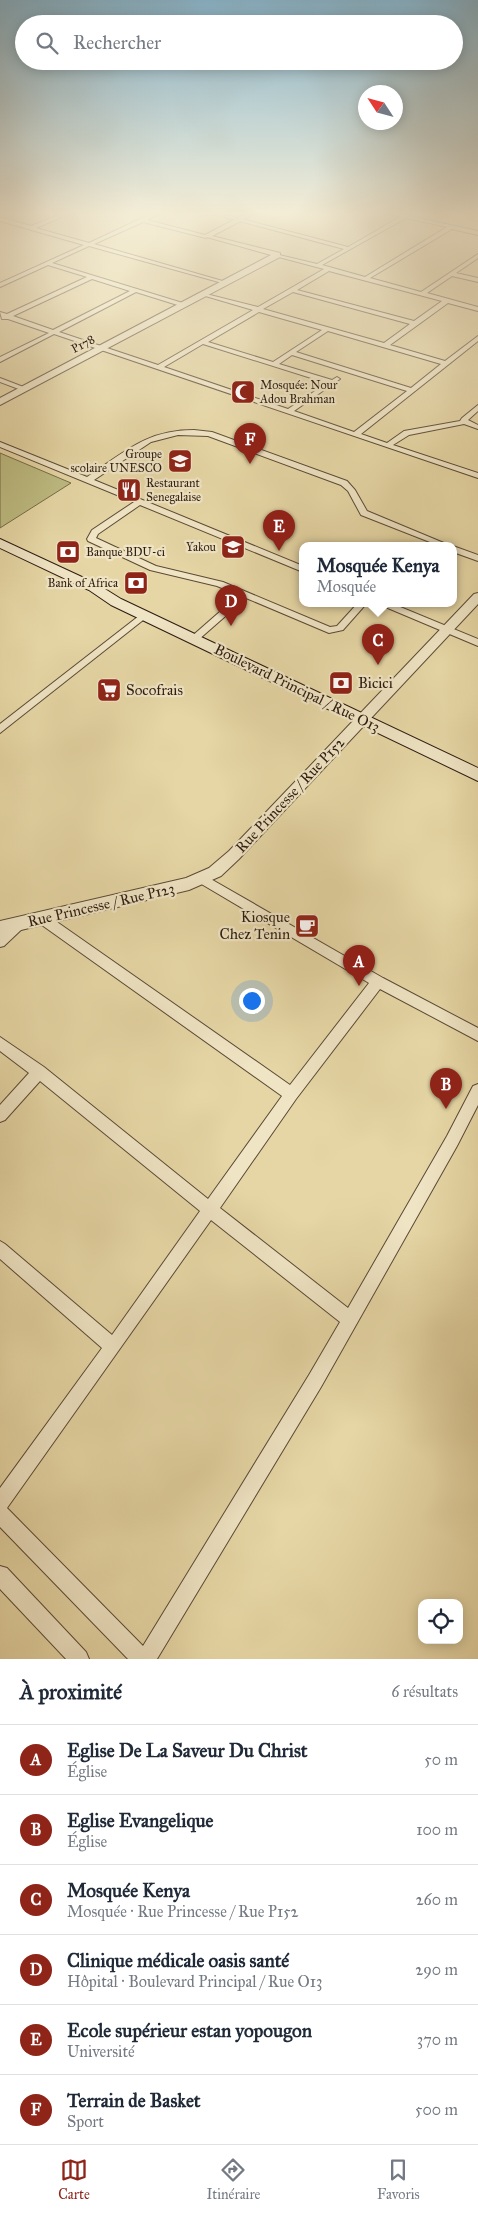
<!DOCTYPE html>
<html lang="fr">
<meta charset="utf-8">
<style>
body{margin:0;font-family:"IM FELL Great Primer",serif;background:#f6f6f7;color:#1f2937}
.controls{position:absolute;right:15px;bottom:15px;display:grid;overflow:hidden;border-radius:10px;box-shadow:0 2px 12px #0003}
.controls button{width:45px;height:45px;display:grid;place-items:center;padding:0;border:0;border-bottom:1px solid #e0e1e3;background:#fff;color:#1f2937;font:25px sans-serif}
.compass{position:absolute;left:358px;top:85px;width:45px;height:45px;border-radius:50%;background:#fff;box-shadow:0 2px 12px #0003;rotate:306deg}
.you{position:absolute;left:251px;top:1000px;width:18px;height:18px;margin:-12px;border:4px solid #fff;border-radius:50%;background:#1a73e8;box-shadow:0 0 0 8px #1a73e833}
.badge{display:grid;place-items:center;width:32px;height:32px;border-radius:50%;background:#8f2418;color:#fff;font-size:16px;font-weight:700}
.pin{position:absolute;translate:-50% -41px;filter:drop-shadow(0 1px 2px #0008)}
.pin::after{content:'';position:absolute;top:26px;width:18px;height:15px;background:inherit;clip-path:polygon(0 0,100% 0,50% 100%)}
.popup{position:absolute;left:299px;top:542px;width:158px;height:65px;box-sizing:border-box;display:grid;place-content:center;border-radius:10px;background:#fff;filter:drop-shadow(0 1px 4px #0005);font-size:16px;white-space:nowrap;color:#747a83}
.popup b{font-size:19px;color:#1f2937}
.popup::after{content:'';position:absolute;left:50%;top:100%;margin-left:-10px;border:10px solid transparent;border-top-color:#fff}
.list{margin:0;padding:0;list-style:none}
h2{display:flex;justify-content:space-between;align-items:center;height:65px;margin:0;padding:0 20px;font-size:21px}
h2 small{font-size:16px;font-weight:400;color:#747a83}
.list li{display:grid;grid-template-columns:32px 1fr auto;gap:15px;align-items:center;box-sizing:border-box;height:70px;padding:0 20px;border-top:1px solid #e0e1e3}
.list b{display:block;font-size:19px;white-space:nowrap}
.list p{margin:0;font-size:16px;white-space:nowrap;color:#747a83}
.list em{font-size:16px;font-style:normal;color:#747a83}
.icon{flex:none;width:28px;height:28px;fill:none;stroke:currentColor;stroke-width:2;stroke-linecap:round;stroke-linejoin:round}
.map{position:relative;flex:none;width:478px;height:1659px;overflow:hidden}
.search{position:absolute;background:#fff;box-shadow:0 2px 12px #0003;left:15px;right:15px;top:15px;height:55px;display:flex;align-items:center;gap:12px;box-sizing:border-box;padding:0 18px;border-radius:28px;color:#747a83;font-size:19px}
.sheet{height:485px;background:#fff}
nav{display:flex;justify-content:space-around;align-items:center;box-sizing:border-box;height:70px;border-top:1px solid #e0e1e3;background:#fff;font-size:14px;color:#747a83}
nav a{display:grid;justify-items:center;gap:2px}
nav .on{color:#8f2418}
.map>svg:first-child{display:block}
.green{fill:#bdbb81;stroke:#756c49}
.lines{fill:none;stroke-linecap:round;stroke-linejoin:round}
.minor-casing{stroke:#5b4a36;stroke-width:2}
.tertiary-casing{stroke:#5b4a36;stroke-width:2}
.secondary-casing{stroke:#2d1c11;stroke-width:2}
.minor{fill:#efe4c4;fill-rule:evenodd}
.tertiary{fill:#efe4c4;fill-rule:evenodd}
.secondary{fill:#efe4c4;fill-rule:evenodd}
.labels{text-anchor:middle;stroke-width:4.5;stroke-linejoin:round;paint-order:stroke}
.far-street-label{font-size:12px;fill:#2d1c11;stroke:#efe4c4}
.far-poi-label{font-size:12px;fill:#2d1c11;stroke:#efe4c4;text-anchor:start}
.poi-label{font-size:15px;fill:#2d1c11;stroke:#efe4c4;text-anchor:start}
.street-label{font-size:15px;fill:#2d1c11;stroke:#efe4c4}
</style>
<div class="map">
<svg width="478" height="1659" viewBox="0 0 478 1659">
<rect width="100%" height="100%" fill="#e6d6a5"/>
<filter id="stains"><feTurbulence type="fractalNoise" baseFrequency=".004" numOctaves="4"/><feColorMatrix values="0 0 0 0 .2 0 0 0 0 .09 0 0 0 0 .02 0 0 0 .5 -.17"/></filter>
<radialGradient id="worn" r=".72"><stop offset=".6" stop-color="#630" stop-opacity="0"/><stop offset="1" stop-color="#630" stop-opacity=".3"/></radialGradient>
<polygon class="green" points="0,453 71,483 0,528"/>
<g class="lines">
<defs>
<g id="minor">
<path d="M66,212H73L36,228L89,243L155,212H162L147,220L209,236L206,238L143,222L94,244L226,282V284L89,246L52,263L186,304V306L184,307L136,292L59,332L158,365L253,310L202,295V293L258,307L324,269L275,256V254L317,264L344,249L206,212H215L348,247L400,217L383,212L404,215L409,212H415L409,216L478,231V235L452,229L370,278L421,292L478,254V258L456,273L478,278V282L452,276L427,293L478,307V311L448,303L390,345L445,361L478,336V341L361,434L387,443L404,431L460,421L462,418L478,405V411L468,420L478,425V429L464,424L409,435L393,445L478,473V478L54,334L0,362V357L49,333L8,319H2L0,312L7,314L87,277L48,265L0,287V283L84,245L0,221V217L31,226ZM406,218L447,227L365,277L322,265ZM329,271L442,301L414,321L297,290ZM92,279L130,291L53,330L13,316ZM293,292L410,324L384,343L263,309ZM259,312L322,330L273,362L208,342ZM328,331L441,364L411,388L296,352ZM203,344L327,383L288,409L164,367ZM292,355L407,391L354,432L294,411L340,379L337,377L332,380L279,364Z"/>
<polygon points="0,378 26,388 27,389 24,391 0,382"/>
<path d="M194,430L212,432L347,481L355,490L367,511L451,546H440L361,515L348,491L341,485L208,436L178,435L151,442L94,480L303,566V572L140,505L98,534L96,538L156,566L223,582L330,627L337,626L357,604H366L343,630L329,633L246,598L197,641H191V637L239,595L217,586L150,570L88,541L87,539L92,530L134,502L0,447V442L87,477C125,452 146,430 194,430Z"/>
<polygon points="453,546 478,555 478,561 453,552"/>
<polygon points="382,604 393,604 478,639 478,646 383,606"/>
<polygon points="144,612 149,615 147,617 0,733 0,724"/>
<path d="M202,874L383,978L478,1028V1041L380,989L296,1099L220,1208L348,1308L447,1136L473,1086L478,1084V1105L457,1146L321,1387L157,1659H128L0,1527V1488L102,1348L0,1259V1241L5,1244L112,1335L200,1211L40,1081L5,1120L0,1122V1105L29,1073L0,1051V1037L44,1067L208,1199L282,1096L39,923L37,919L39,915L43,914L47,915L290,1085L369,983L198,882L196,879L198,876ZM211,1220L340,1322L309,1375L143,1646L7,1508Z"/>
<polygon points="18,920 22,921 24,925 22,929 4,946 0,947 0,934 14,921"/>
<polygon points="0,1566 7,1568 86,1652 89,1659 66,1659 0,1589"/>
</g>
<g id="tertiary">
<polygon points="249,212 258,212 212,236 280,253 280,257 0,405 0,398 271,255 203,236"/>
<polygon points="478,593 478,604 239,859 221,876 189,890 0,935 0,921 186,878 209,868 229,851 474,594"/>
</g>
<polygon id="secondary" points="0,539 97,584 121,599 478,768 478,781 111,605 89,590 0,548"/>
</defs>
<use href="#minor" class="minor-casing"/>
<use href="#tertiary" class="tertiary-casing"/>
<use href="#secondary" class="secondary-casing"/>
<use href="#minor" class="minor"/>
<use href="#tertiary" class="tertiary"/>
<use href="#secondary" class="secondary"/>
</g>
<linearGradient id="sky" x2="0" y2="1"><stop stop-color="#87b6cf"/><stop offset="0.48" stop-color="#f4edd6"/><stop offset="1" stop-color="#f4edd6" stop-opacity="0"/></linearGradient>
<rect width="478" height="445" fill="url(#sky)"/>
<defs>
<symbol id="mosque-square" viewBox="-11 -11 22 22"><rect x="-9" y="-9" width="18" height="18" rx="4" fill="#8f2418" stroke="#efe4c4"/><path d="M3.5-4.9A6 6 0 1 0 3.5 4.9A5 5 0 1 1 3.5-4.9Z" fill="#fff"/></symbol>
<symbol id="school-square" viewBox="-11 -11 22 22"><rect x="-9" y="-9" width="18" height="18" rx="4" fill="#8f2418" stroke="#efe4c4"/><path d="M0-5L7-2L0 1L-7-2ZM-4 1L0 2.5L4 1V4Q0 6-4 4Z" fill="#fff"/></symbol>
<symbol id="restaurant-square" viewBox="-11 -11 22 22"><rect x="-9" y="-9" width="18" height="18" rx="4" fill="#8f2418" stroke="#efe4c4"/><path d="M-5-6h1v4h1v-4h1v4h1v-4h1v5L-1.5 .5V6h-2V.5L-5-1ZM5-6V6H3V1.5H1.5Q1.5-4 5-6Z" fill="#fff"/></symbol>
<symbol id="bank-square" viewBox="-11 -11 22 22"><rect x="-9" y="-9" width="18" height="18" rx="4" fill="#8f2418" stroke="#efe4c4"/><path d="M-6-4H6V4H-6ZM0-2.3a2.3 2.3 0 1 0 0 4.6a2.3 2.3 0 1 0 0-4.6Z" fill="#fff"/></symbol>
<symbol id="supermarket-square" viewBox="-11 -11 22 22"><rect x="-9" y="-9" width="18" height="18" rx="4" fill="#8f2418" stroke="#efe4c4"/><path d="M-6-5.5h2.5l.6 2H6L4.5 2H-2.5L-4.4-4H-6ZM-1.5 3.2a1.3 1.3 0 1 0 .1 0ZM3 3.2a1.3 1.3 0 1 0 .1 0Z" fill="#fff"/></symbol>
<symbol id="cafe-square" viewBox="-11 -11 22 22"><rect x="-9" y="-9" width="18" height="18" rx="4" fill="#8f2418" stroke="#efe4c4"/><path d="M-5.5-4.5H6V0H3Q3 3.5 0 3.5H-2.5Q-5.5 3.5-5.5 0ZM3-3.2v2h1.7v-2ZM-6 4.5H4V6H-6Z" fill="#fff"/></symbol>
</defs>
<g fill-rule="evenodd">
<use href="#mosque-square" x="229" y="378" width="28" height="28"/>
<use href="#school-square" x="166" y="447" width="28" height="28"/>
<use href="#restaurant-square" x="115" y="476" width="28" height="28"/>
<use href="#school-square" x="219" y="533" width="28" height="28"/>
<use href="#bank-square" x="54" y="538" width="28" height="28"/>
<use href="#bank-square" x="122" y="569" width="28" height="28"/>
<use href="#bank-square" x="327" y="669" width="28" height="28"/>
<use href="#supermarket-square" x="95" y="676" width="28" height="28"/>
<use href="#cafe-square" x="293" y="912" width="28" height="28"/>
</g>
<g class="labels">
<g class="far-street-label">
<text transform="translate(83 344) rotate(-28)" y="4">P178</text>
</g>
<g class="far-poi-label">
<text x="260" y="389">Mosquée: Nour<tspan x="260" dy="14">Adou Brahman</tspan></text>
<text x="162" y="458" text-anchor="end">Groupe<tspan x="162" dy="14">scolaire UNESCO</tspan></text>
<text x="146" y="487">Restaurant<tspan x="146" dy="14">Senegalaise</tspan></text>
<text x="216" y="551" text-anchor="end">Yakou</text>
<text x="86" y="556">Banque BDU-ci</text>
<text x="118" y="587" text-anchor="end">Bank of Africa</text>
</g>
<g class="poi-label">
<text x="358" y="688">Bicici</text>
<text x="126" y="695">Socofrais</text>
<text x="290" y="922" text-anchor="end">Kiosque<tspan x="290" dy="17">Chez Tenin</tspan></text>
</g>
<g class="street-label">
<text transform="translate(297 688) rotate(26)" y="5">Boulevard Principal / Rue O13</text>
<text transform="translate(290 795) rotate(-47)" y="5">Rue Princesse / Rue P152</text>
<text transform="translate(101 905) rotate(-13)" y="5">Rue Princesse / Rue P123</text>
</g>
</g>
<rect width="100%" height="100%" filter="url(#stains)"/>
<rect width="100%" height="100%" fill="url(#worn)"/>
</svg>
<div class="controls">
<button><svg class="icon" aria-label="locate" viewBox="0 0 24 24"><circle cx="12" cy="12" r="6"/><path d="M12 2v4M12 18v4M2 12h4M18 12h4"/></svg></button>
</div>
<svg class="compass" viewBox="-18 -18 36 36"><path d="M0-13l5 13h-10z" fill="#e53935"/><path d="M0 13l5-13h-10z" fill="#747a83"/></svg>
<div class="you"></div>
<div class="pin badge" style="left:359px;top:986px">A</div>
<div class="pin badge" style="left:446px;top:1109px">B</div>
<div class="pin badge" style="left:378px;top:665px">C</div>
<div class="popup"><b>Mosquée Kenya</b>Mosquée</div>
<div class="pin badge" style="left:231px;top:626px">D</div>
<div class="pin badge" style="left:279px;top:551px">E</div>
<div class="pin badge" style="left:250px;top:464px">F</div>
<div class="search"><svg class="icon" aria-label="search" viewBox="0 0 24 24"><circle cx="10" cy="10" r="6"/><path d="M15 15l6 6"/></svg>Rechercher</div>
</div>
<section class="sheet">
<h2>À proximité<small>6 résultats</small></h2>
<ul class="list">
<li><span class="badge">A</span><div><b>Eglise De La Saveur Du Christ</b><p>Église</p></div><em>50 m</em></li>
<li><span class="badge">B</span><div><b>Eglise Evangelique</b><p>Église</p></div><em>100 m</em></li>
<li><span class="badge">C</span><div><b>Mosquée Kenya</b><p>Mosquée · Rue Princesse / Rue P152</p></div><em>260 m</em></li>
<li><span class="badge">D</span><div><b>Clinique médicale oasis santé</b><p>Hôpital · Boulevard Principal / Rue O13</p></div><em>290 m</em></li>
<li><span class="badge">E</span><div><b>Ecole supérieur estan yopougon</b><p>Université</p></div><em>370 m</em></li>
<li><span class="badge">F</span><div><b>Terrain de Basket</b><p>Sport</p></div><em>500 m</em></li>
</ul>
</section>
<nav>
<a class="on"><svg class="icon" aria-label="map" viewBox="0 0 24 24"><path d="M3 6l6-2 6 2 6-2v14l-6 2-6-2-6 2zM9 4v14M15 6v14"/></svg>Carte</a>
<a><svg class="icon" aria-label="directions" viewBox="0 0 24 24"><path d="M12 3l9 9-9 9-9-9zM9 14v-3h6M13 9l2 2-2 2"/></svg>Itinéraire</a>
<a><svg class="icon" aria-label="saved" viewBox="0 0 24 24"><path d="M7 4h10v16l-5-4-5 4z"/></svg>Favoris</a>
</nav>
